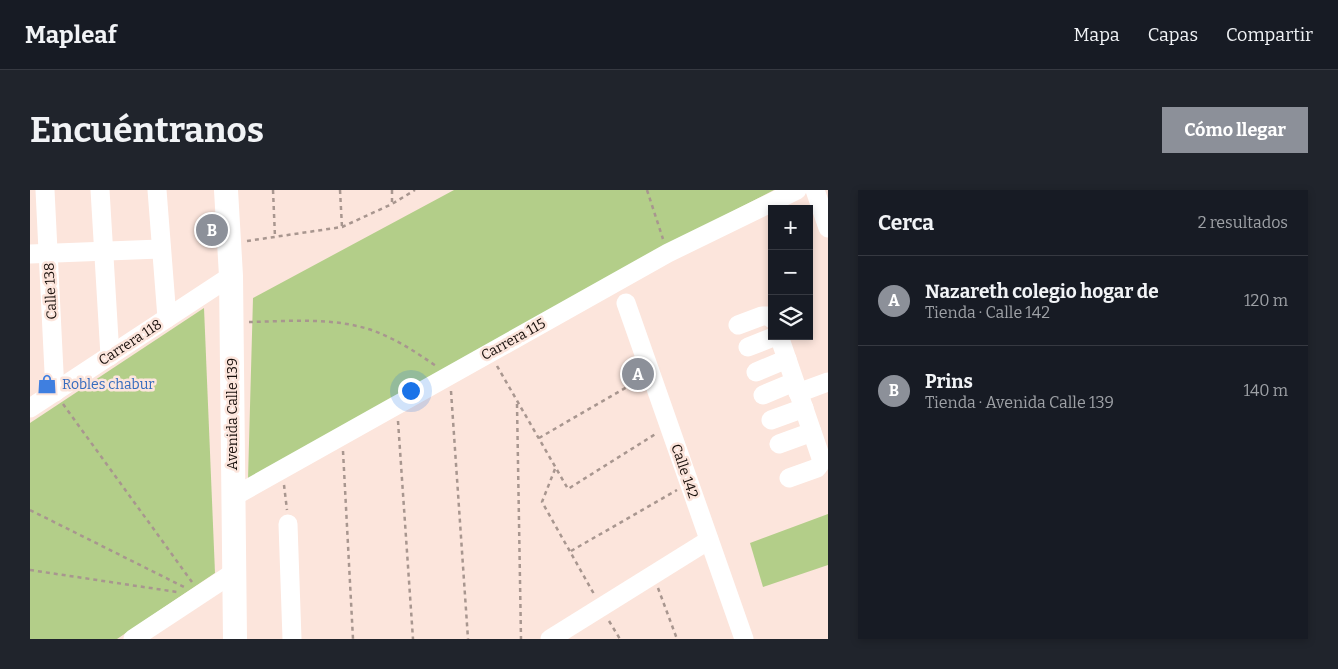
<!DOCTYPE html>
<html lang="es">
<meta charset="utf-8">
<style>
body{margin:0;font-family:Bitter,serif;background:#20242c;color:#f1f3f6}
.controls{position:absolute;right:15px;top:15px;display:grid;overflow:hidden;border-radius:0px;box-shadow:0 2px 8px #0003}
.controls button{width:45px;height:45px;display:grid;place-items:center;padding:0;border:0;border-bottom:1px solid #363941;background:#171b24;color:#f1f3f6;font:25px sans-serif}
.you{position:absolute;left:380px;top:200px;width:18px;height:18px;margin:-12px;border:4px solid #fff;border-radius:50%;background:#1a73e8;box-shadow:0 0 0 8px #1a73e833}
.badge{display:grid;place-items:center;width:32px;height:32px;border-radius:50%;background:#8c9099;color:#fff;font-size:16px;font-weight:700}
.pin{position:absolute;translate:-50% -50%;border:2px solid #fff;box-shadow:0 1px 5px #0006}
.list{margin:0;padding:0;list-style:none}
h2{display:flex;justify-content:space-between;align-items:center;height:65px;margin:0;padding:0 20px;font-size:21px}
h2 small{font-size:16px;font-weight:400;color:#9ea1a6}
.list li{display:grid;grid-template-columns:32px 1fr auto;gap:15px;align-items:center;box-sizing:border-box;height:90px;padding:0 20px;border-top:1px solid #363941}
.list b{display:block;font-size:19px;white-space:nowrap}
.list p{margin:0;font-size:16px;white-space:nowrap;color:#9ea1a6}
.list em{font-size:16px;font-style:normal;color:#9ea1a6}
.icon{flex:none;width:28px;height:28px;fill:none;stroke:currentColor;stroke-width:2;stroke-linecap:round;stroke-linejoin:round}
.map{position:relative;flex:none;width:798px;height:449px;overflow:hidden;border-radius:0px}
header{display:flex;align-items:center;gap:30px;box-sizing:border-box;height:70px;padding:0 25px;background:#171b24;border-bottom:1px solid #363941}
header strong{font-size:24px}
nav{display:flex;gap:28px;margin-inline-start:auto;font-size:18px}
.intro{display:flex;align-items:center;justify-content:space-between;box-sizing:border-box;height:120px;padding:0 30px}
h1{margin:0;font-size:35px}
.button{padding:12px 22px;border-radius:0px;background:#8c9099;color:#fff;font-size:18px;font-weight:700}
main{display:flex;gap:30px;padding:0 30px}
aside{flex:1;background:#171b24;border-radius:0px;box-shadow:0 2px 8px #0003}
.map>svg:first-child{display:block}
.green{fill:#b3ce89}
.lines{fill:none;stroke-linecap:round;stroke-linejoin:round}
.path{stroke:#a8968f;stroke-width:2.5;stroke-dasharray:4 4;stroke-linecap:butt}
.minor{stroke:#fff;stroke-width:19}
.major{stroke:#fff;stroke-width:24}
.labels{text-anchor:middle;stroke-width:5;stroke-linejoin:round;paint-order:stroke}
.street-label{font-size:14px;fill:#150c08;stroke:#fce5dc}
.shop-label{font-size:14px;fill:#366cbe;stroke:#fce5dc;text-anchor:start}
</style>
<header>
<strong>Mapleaf</strong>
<nav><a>Mapa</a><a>Capas</a><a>Compartir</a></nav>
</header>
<div class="intro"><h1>Encuéntranos</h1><a class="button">Cómo llegar</a></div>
<main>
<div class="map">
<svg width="798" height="449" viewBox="0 0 798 449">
<rect width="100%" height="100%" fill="#fce5dc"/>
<g class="green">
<polygon points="424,0 744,0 612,68 218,289 223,108"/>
<polygon points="174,118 185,383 87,449 0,449 0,233"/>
<polygon points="798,324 798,375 733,397 720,353"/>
</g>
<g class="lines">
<g class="path">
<polyline points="243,0 245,47"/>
<polyline points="310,0 312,37"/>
<polyline points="362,0 362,14"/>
<polyline points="617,0 633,49"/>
<polyline points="217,51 312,37 362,14 385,0"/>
<path d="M219,132C263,131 315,126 356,146C374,154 390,165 406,176"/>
<polyline points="467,176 538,299 627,243"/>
<polyline points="421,201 438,449"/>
<polyline points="33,214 162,392"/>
<polyline points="487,214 491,449"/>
<polyline points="368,231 383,449"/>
<polyline points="509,248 609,190"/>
<polyline points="313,261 323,449"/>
<polyline points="525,279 512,312 564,404"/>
<polyline points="254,295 257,320"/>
<polyline points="0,320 154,397"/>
<polyline points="541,361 647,300"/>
<polyline points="0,380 147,402"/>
<polyline points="628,398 647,449"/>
<polyline points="579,431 590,449"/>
</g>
<g class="minor">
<polyline points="15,0 25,202"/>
<polyline points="70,0 80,166"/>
<polyline points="127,0 137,128"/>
<polyline points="785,0 798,38"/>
<polyline points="0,64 130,59"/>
<polyline points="596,113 714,449"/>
<polyline points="708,135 732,126 739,126 742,129"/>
<polyline points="749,146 792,271 787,278 759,288"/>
<polyline points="718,157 746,146"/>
<polyline points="726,182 757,169"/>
<polyline points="768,203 798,192"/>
<polyline points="733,205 764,192"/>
<polyline points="0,218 201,86"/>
<polyline points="741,230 774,218"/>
<polyline points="749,254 782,242"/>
<polyline points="203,307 638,63 767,0"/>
<polyline points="258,334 262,449"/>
<polyline points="103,449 203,383"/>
<polyline points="520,449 679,350"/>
</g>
<polyline class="major" points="196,0 201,86 205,449"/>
</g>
<defs>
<symbol id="shop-bare" viewBox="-9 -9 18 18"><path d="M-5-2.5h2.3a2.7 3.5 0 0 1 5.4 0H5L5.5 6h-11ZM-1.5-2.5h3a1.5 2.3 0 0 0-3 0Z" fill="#3f7fe0" stroke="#fce5dc" stroke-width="2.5" paint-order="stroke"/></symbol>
</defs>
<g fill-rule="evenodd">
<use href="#shop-bare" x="3" y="180" width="28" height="28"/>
</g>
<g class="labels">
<g class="street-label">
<text transform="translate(20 101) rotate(-93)" y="5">Calle 138</text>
<text transform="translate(483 149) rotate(-29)" y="5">Carrera 115</text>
<text transform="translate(100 152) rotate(-33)" y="5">Carrera 118</text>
<text transform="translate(202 224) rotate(-90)" y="5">Avenida Calle 139</text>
<text transform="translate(655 281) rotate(71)" y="5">Calle 142</text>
</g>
<g class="shop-label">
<text x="32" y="199">Robles chabur</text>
</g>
</g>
</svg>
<div class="controls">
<button>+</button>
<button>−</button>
<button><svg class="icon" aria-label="layers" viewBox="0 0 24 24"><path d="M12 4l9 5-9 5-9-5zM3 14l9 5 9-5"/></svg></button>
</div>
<div class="you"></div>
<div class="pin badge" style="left:608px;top:184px">A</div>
<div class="pin badge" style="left:182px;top:40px">B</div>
</div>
<aside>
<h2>Cerca<small>2 resultados</small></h2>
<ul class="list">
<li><span class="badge">A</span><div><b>Nazareth colegio hogar de</b><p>Tienda · Calle 142</p></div><em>120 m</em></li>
<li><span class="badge">B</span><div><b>Prins</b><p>Tienda · Avenida Calle 139</p></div><em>140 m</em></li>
</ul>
</aside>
</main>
